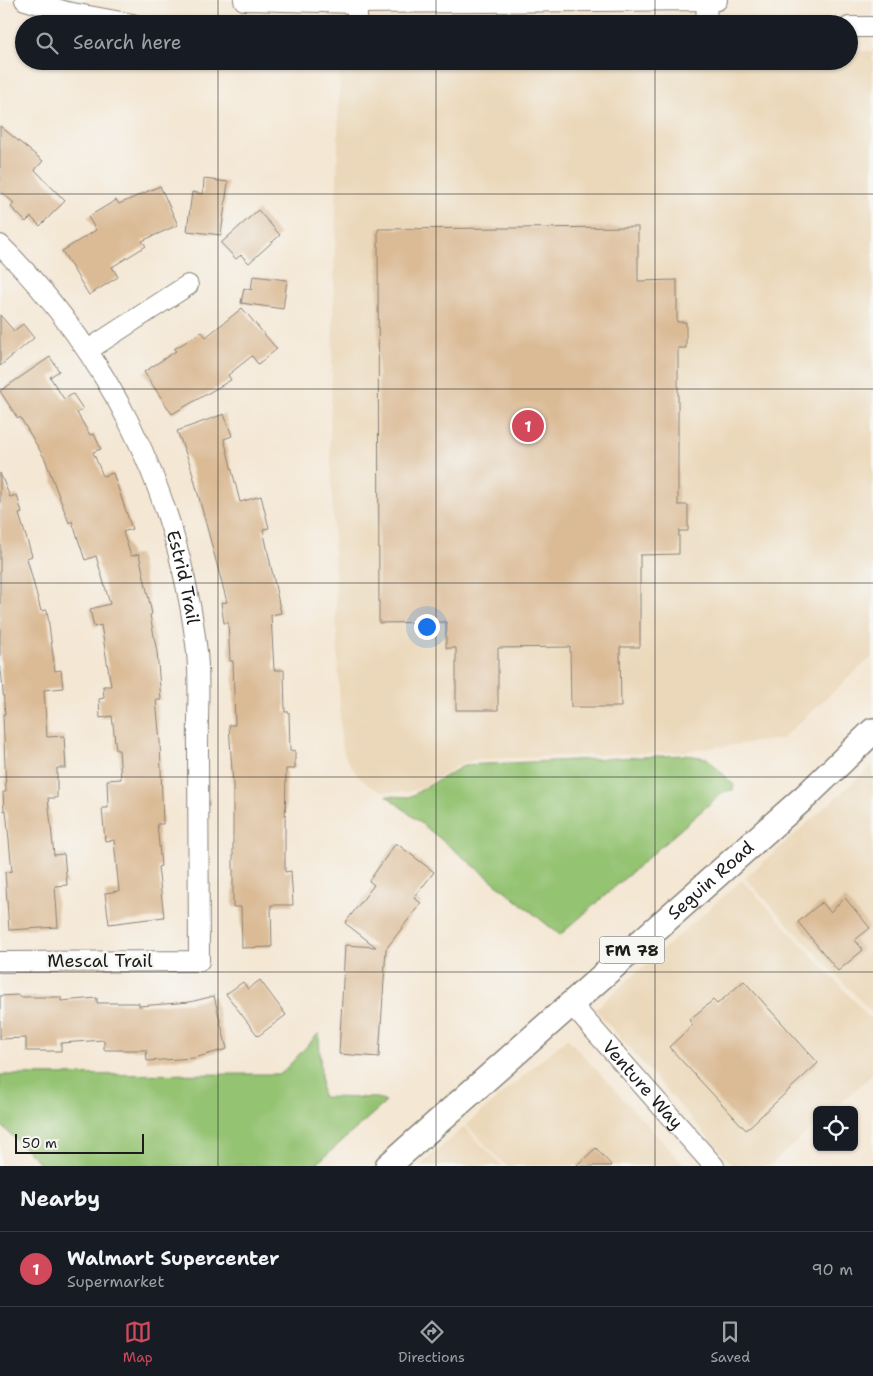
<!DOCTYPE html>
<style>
body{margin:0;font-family:"Shantell Sans",sans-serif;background:#20242c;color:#f1f3f6}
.controls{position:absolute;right:15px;bottom:15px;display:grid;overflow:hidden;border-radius:8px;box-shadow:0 1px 4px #0004}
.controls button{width:45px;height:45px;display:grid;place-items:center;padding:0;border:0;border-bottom:1px solid #363941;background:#171b24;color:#f1f3f6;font:25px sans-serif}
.scale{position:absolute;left:15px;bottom:12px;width:129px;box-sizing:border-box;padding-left:5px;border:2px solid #1c1c1c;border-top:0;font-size:14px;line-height:18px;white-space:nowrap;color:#1c1c1c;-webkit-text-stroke:4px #f6f6f2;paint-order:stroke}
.you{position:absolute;left:426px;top:626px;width:18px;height:18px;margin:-12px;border:4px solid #fff;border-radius:50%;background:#1a73e8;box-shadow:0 0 0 8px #1a73e833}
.badge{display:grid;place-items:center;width:32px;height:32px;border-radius:50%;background:#d1495b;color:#fff;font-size:16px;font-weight:700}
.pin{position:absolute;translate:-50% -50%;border:2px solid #fff;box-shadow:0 1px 5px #0006}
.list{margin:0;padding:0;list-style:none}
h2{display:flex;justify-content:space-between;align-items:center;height:65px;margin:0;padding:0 20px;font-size:21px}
h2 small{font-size:16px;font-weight:400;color:#9ea1a6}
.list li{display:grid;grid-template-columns:32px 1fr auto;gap:15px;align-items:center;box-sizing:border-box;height:75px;padding:0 20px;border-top:1px solid #363941}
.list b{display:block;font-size:19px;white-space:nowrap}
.list p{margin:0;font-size:16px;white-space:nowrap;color:#9ea1a6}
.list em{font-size:16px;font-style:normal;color:#9ea1a6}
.icon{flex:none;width:28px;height:28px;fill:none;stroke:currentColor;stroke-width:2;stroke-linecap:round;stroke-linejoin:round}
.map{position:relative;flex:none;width:873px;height:1166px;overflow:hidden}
.search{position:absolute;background:#171b24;box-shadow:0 1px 4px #0004;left:15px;right:15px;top:15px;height:55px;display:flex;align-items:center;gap:12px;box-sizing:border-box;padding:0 18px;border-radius:28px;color:#9ea1a6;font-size:19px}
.sheet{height:140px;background:#171b24}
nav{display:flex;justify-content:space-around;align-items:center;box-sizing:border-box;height:70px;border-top:1px solid #363941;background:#171b24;font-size:14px;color:#9ea1a6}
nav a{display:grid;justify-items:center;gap:2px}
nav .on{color:#d1495b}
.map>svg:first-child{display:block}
.built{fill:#ebd8ba}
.green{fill:#94c372;stroke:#587047}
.building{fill:#dbbb96}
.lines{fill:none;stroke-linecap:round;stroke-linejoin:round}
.minor-casing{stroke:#888278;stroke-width:22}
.major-casing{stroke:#888278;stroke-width:28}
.minor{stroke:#fff;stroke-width:20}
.major{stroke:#fff;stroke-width:25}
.grid{fill:none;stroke:#1c1c1c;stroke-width:1;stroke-opacity:0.55}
.labels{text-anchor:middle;stroke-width:5;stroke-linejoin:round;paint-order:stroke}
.shield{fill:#f6f6f2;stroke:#5d5d5c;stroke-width:1}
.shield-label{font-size:16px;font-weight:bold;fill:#1c1c1c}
.street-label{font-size:18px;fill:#1c1c1c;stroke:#f6f6f2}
</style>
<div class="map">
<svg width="873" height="1166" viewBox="0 0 873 1166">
<rect width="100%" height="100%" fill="#f6f6f2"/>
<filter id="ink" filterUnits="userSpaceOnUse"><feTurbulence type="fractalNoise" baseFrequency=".02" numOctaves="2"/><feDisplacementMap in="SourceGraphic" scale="10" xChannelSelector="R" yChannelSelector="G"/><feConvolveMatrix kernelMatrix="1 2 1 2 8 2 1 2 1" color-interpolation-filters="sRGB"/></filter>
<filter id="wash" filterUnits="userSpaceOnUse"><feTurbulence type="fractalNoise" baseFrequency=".0096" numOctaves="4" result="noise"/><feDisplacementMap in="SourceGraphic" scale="20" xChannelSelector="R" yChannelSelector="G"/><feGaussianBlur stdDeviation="1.12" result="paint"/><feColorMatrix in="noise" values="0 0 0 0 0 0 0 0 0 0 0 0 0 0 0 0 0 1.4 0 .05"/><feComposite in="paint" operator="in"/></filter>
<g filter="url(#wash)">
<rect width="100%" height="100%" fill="#f4e7d4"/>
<g class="built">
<polygon points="849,51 873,51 873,656 781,739 678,752 479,759 461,763 424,787 408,792 385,792 369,786 358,776 347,760 341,743 330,439 340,64 423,61 849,61"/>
<polygon points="873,765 873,1014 745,878"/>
<polygon points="742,880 873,1021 873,1074 832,1110 817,1110 817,1124 769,1166 733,1166 595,1009"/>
<polygon points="567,1038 685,1166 506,1166 466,1125"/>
<polygon points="464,1127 503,1166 420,1166"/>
</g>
<g class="green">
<polygon points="685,755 707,758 734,785 733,790 723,792 560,935 387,796 409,797 465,765"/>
<polygon points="319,1033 322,1097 377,1098 386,1102 314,1166 43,1166 0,1124 0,1075 281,1074"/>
</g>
<g id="blocks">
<g class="building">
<polygon points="0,126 43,161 35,170 65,201 40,226 31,217 26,222 11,207 14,203 0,191"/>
<polygon points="204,179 228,182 221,235 187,231 192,192 203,194"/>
<polygon points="160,186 178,225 142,241 146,246 112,267 118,277 89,295 62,251 96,230 88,217 116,200 119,204"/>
<polygon points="258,210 280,235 249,263 241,255 236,259 221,243"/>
<polygon points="638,227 638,281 677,280 677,322 686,322 686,348 678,348 678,505 688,505 688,531 679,531 679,554 640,555 640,647 620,647 621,707 571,707 570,647 498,648 498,710 456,710 456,648 446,648 446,622 379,623 378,229"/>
<polygon points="253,276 287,280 283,309 241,303 244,288 251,290"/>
<polygon points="242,308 277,349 258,364 252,356 228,375 231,380 172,414 144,372 176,351 174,349 202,332 206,337"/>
<polygon points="0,315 14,331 23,324 34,338 0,366"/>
<polygon points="50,357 59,371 50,377 64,399 73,394 83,409 77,413 90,435 94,434 101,449 93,452 103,476 113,473 132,529 123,532 131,556 139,554 152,614 150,615 157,652 161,700 156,700 160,741 163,824 157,824 161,866 158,867 164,917 109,924 105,893 119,891 114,840 105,841 102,808 108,808 107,780 121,779 119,750 116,750 112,716 100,718 99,699 104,698 103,686 111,686 101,625 94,627 90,609 110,604 96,556 85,560 72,521 69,523 45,459 20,417 18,419 0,391"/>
<polygon points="224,414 232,436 224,439 240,502 261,496 269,528 263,529 281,613 271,615 274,670 284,670 285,712 289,712 290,751 295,750 295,769 286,769 285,832 285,872 291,871 293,905 271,905 272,947 242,948 241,907 233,907 233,785 229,725 235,725 233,661 230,661 228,622 224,623 221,603 227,602 190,464 177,431"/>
<polygon points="0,473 10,497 17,495 22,513 19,514 32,556 27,558 41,611 47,610 55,671 61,670 63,688 44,690 47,737 64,736 66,768 57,768 57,798 48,798 54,855 64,854 67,885 55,886 58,927 9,930 5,872 12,871 6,810 4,811 3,792 6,792 3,714 5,714 0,658"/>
<polygon points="396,843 434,872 414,898 421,903 386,949 379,1057 339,1054 345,945 376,947 345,923 374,885 369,881"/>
<polygon points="845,898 870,928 855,940 863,950 838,971 798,922 822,902 830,912"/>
<polygon points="260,980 286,1015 258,1036 226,994 243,982 248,989"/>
<polygon points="744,981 818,1063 746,1130 669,1047 693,1025 689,1020 713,1000 717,1004"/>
<polygon points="19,995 20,997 61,997 61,1001 97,998 97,1003 139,1003 139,1006 190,1002 214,996 227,1049 194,1058 147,1061 146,1050 104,1050 104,1040 61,1043 61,1051 26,1051 26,1038 0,1039 0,996"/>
<polygon points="596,1148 612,1166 576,1166"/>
</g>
</g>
</g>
<g filter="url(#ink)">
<use href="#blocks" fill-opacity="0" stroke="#888278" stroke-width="1"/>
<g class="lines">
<defs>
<g id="minor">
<polyline points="25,0 67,12 132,24"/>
<polyline points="244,0 357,3 717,0"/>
<polyline points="357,3 357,24"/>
<polyline points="706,24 707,0"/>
<polyline points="849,27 873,27"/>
<path id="s1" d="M0,245C109,353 177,492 196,644C201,677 197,714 198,748C198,819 199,890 199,961L0,962"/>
<polyline points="88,350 188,285"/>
<path id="s2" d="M571,1004L714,1166"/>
</g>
<g id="major">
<path id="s3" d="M388,1166L807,795L873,731"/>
</g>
</defs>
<use href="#minor" class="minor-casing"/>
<use href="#major" class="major-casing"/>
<use href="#minor" class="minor"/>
<use href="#major" class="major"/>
</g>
</g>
<path class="grid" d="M218,0V24M436,0V24M655,0V24M218,61V1166M436,61V1166M655,61V1166M0,194H873M0,389H873M0,583H873M0,777H873M0,972H873"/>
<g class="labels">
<rect class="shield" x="599.5" y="936.5" width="65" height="27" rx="4"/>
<g class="shield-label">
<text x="632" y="956">FM 78</text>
</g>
<g class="street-label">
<text dy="6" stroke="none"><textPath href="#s1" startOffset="385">Estrid Trail</textPath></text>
<text dy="6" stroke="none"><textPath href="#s3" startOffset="431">Seguin Road</textPath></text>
<text x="100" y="967">Mescal Trail</text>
<text dy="6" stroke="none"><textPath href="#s2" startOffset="108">Venture Way</textPath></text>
</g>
</g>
</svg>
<div class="controls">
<button><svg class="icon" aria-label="locate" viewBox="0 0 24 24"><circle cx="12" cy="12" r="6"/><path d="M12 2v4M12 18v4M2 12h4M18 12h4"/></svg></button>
</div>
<div class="scale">50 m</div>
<div class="you"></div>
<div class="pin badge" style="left:528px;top:426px">1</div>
<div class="search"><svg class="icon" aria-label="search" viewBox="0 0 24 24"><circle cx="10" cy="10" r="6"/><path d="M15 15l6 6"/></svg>Search here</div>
</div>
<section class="sheet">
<h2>Nearby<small></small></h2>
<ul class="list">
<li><span class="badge">1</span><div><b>Walmart Supercenter</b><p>Supermarket</p></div><em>90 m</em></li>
</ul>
</section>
<nav>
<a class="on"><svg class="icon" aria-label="map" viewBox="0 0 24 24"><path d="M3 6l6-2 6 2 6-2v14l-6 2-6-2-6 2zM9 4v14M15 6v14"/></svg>Map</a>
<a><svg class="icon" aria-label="directions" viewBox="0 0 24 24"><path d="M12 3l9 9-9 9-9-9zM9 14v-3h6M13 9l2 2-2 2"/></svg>Directions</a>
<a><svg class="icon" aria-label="saved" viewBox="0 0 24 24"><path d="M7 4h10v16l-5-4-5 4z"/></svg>Saved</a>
</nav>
